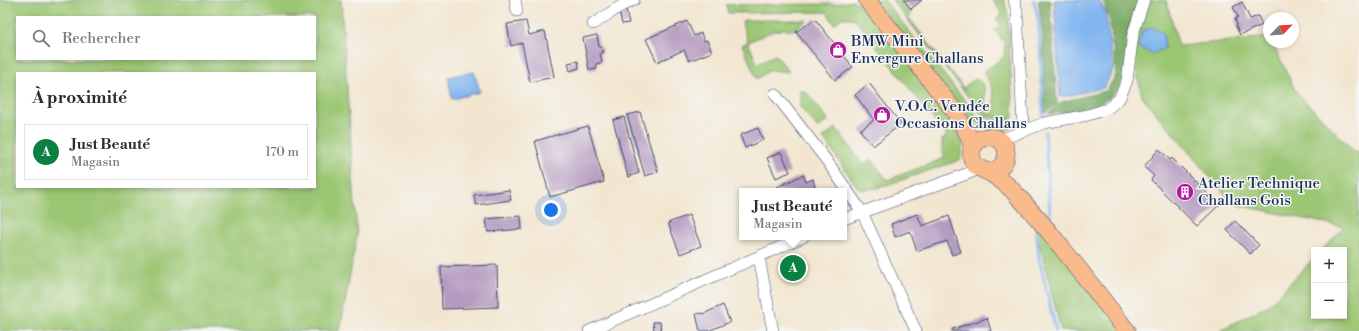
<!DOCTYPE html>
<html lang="fr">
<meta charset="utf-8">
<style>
body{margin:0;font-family:"Libre Bodoni",serif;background:#f7f7f7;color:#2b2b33}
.controls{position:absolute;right:12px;bottom:12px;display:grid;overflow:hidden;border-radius:0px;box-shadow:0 2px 6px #0003}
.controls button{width:36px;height:36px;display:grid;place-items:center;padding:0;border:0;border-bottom:1px solid #e1e1e2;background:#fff;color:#2b2b33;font:20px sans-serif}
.compass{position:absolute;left:1263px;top:12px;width:36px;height:36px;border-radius:50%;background:#fff;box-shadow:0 2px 6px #0003;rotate:65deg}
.you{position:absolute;left:551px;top:210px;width:14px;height:14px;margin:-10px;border:3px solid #fff;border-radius:50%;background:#1a73e8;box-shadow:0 0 0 6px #1a73e833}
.badge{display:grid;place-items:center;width:26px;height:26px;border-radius:50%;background:#0b8043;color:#fff;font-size:13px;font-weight:700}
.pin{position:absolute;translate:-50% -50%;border:2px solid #fff;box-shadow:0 1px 4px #0006}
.popup{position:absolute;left:739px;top:188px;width:108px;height:52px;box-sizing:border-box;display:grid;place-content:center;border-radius:0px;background:#fff;filter:drop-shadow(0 1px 3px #0005);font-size:13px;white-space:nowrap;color:#7c7c81}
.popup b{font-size:15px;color:#2b2b33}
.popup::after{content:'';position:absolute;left:50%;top:100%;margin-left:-8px;border:8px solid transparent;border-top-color:#fff}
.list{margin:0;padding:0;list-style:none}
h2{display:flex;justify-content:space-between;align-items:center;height:52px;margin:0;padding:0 16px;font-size:17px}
h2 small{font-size:13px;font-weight:400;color:#7c7c81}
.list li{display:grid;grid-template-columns:26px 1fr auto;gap:12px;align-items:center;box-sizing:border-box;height:56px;margin:0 8px 8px;padding:0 8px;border:1px solid #e1e1e2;border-radius:0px}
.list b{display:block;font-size:15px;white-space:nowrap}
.list p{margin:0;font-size:13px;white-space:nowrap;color:#7c7c81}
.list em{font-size:13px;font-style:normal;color:#7c7c81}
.icon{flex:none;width:22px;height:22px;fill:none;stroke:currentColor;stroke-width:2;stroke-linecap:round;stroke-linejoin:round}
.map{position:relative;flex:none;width:1359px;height:331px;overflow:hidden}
.search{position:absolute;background:#fff;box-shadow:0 2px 6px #0003;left:16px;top:16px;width:300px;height:44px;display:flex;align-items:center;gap:10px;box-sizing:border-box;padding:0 14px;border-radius:0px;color:#7c7c81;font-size:15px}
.panel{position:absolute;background:#fff;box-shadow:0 2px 6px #0003;left:16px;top:72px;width:300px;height:116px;border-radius:0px}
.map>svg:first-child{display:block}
.green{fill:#9bc673;stroke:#5b7a68;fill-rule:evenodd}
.forest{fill:#7cab65;stroke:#4c6d62}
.water{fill:#82b6f0;stroke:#4e72a7}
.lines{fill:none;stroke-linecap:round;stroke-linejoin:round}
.stream{stroke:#82b6f0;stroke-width:3}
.building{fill:#b59bc0}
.minor-casing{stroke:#3b4a6f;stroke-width:12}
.primary-casing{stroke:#3b4a6f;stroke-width:18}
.minor{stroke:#fff;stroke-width:11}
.primary{stroke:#fabb8c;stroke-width:17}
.labels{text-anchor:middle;stroke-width:3;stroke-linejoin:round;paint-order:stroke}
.poi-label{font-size:15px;fill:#1b2f5e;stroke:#f6f6f2;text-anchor:start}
</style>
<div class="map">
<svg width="1359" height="331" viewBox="0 0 1359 331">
<rect width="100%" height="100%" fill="#f6f6f2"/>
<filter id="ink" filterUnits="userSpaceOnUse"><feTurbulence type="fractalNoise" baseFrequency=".025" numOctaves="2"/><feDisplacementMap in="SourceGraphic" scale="8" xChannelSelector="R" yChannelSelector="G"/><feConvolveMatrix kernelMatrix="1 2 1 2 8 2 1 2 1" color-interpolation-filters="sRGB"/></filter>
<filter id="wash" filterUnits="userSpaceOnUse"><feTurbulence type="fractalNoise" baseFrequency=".012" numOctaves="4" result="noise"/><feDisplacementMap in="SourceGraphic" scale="16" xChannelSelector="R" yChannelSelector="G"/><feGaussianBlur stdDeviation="0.9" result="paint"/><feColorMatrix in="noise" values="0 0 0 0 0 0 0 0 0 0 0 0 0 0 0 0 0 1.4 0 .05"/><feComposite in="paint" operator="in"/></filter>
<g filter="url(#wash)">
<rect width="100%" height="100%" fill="#f2e6d0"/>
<g class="green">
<path d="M0,0H341L357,235L340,331H0ZM17,17H315V59H17ZM17,73H315V187H17Z"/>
<path d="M874,0H884L983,123L1010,129C993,134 982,127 969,117Z"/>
<path d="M892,0H899L912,14L909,18L965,90L964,87L977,78L984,86L986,109H994C995,94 991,84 983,72L1004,57L1005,44L995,30L1001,25L996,19L1002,13L992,0H1004L1008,16L1013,118L984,114L1011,119L1010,122L985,118Z"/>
<polygon points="1113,0 1166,0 1179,46 1269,37 1269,42 1272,42 1296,92 1354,151 1359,153 1359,331 1218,331 1269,305 1314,258 1314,316 1344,316 1344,250 1322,250 1344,227 1233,204 1142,97 1128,27"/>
<polygon points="853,1 863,3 956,122 963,142 960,160 878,188 864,190 858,188 823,138 836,128 863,164 871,159 887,180 945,158 942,149 942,140 947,136 854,18 842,18 834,24 827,12 728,13 726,5 835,4"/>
<polygon points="743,20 807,20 794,30 784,29 771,32 748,42 757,63 776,55 789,72 770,70 757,79 742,45 748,42 742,24"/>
<polygon points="800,90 807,93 828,120 818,128 800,107"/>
<polygon points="1034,222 1139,331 1061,331"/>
</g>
<g class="forest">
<polygon points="1038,0 1050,0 1057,104 1045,113 1042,27"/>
<path d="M1103,0H1138C1138,10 1130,19 1128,29C1125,44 1128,63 1123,78C1113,109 1075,111 1048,114L1061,102L1106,91L1116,75L1110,21Z"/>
</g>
<g class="water">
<polygon points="1054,0 1099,0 1106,13 1113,70 1104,88 1060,97"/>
<polygon points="1153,27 1163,33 1165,48 1152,54 1138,47 1142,31"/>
<polygon points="474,72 480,92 452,99 448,77"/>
</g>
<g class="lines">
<g class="stream">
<polyline points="1034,0 1039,24 1043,116"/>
<polyline points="1045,132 1050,215"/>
<polyline points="1036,230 1039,258 1056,331"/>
</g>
</g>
<g id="blocks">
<g class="building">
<polygon points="904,0 922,0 911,9"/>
<polygon points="1242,2 1250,19 1258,16 1262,25 1240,35 1236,26 1237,25 1235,19 1238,17 1233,7"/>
<polygon points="626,10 629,23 622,24 619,11"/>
<polygon points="815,19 853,67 835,80 796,32"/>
<polygon points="526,21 529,35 545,31 554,77 530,82 522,43 511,46 507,24"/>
<polygon points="687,21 694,36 701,33 704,41 707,40 712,52 689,61 684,50 657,62 646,39"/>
<polygon points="597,35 599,47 602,47 603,53 600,53 602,62 596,64 597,69 589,70 583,38"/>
<polygon points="578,61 579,68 570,71 568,63"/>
<polygon points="869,83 901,124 873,146 860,130 874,120 855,95"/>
<polygon points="640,112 658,172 645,176 627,115"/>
<polygon points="624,117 639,173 628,177 613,120"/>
<polygon points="588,126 604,182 550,197 535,141"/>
<polygon points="758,128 763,140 745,148 740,135"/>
<polygon points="1159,149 1170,160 1172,158 1219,205 1197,226 1151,180 1154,176 1144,167"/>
<polygon points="781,152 790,172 776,178 767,158"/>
<polygon points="803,175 806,182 813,179 816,191 779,191 777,187"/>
<polygon points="509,190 511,200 476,205 474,195"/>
<polygon points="917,214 922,226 949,216 961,252 952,255 947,241 917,251 910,231 895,237 891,224"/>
<polygon points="689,215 701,246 680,254 668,223"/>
<polygon points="521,216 522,229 488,232 486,219"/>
<polygon points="1235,221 1259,245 1250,254 1227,230"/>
<polygon points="801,258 807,273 792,279 786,264"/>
<polygon points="497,265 498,307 442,309 441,267"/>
<polygon points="723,305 730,322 708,331 700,331 696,314 702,313 703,314"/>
<polygon points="987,318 991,331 953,331 952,329"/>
<polygon points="653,322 660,322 661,331 654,331"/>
</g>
</g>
</g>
<g filter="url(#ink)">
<use href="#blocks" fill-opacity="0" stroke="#3b4a6f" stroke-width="1"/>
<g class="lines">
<defs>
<g id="minor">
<polyline points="515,0 517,11"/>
<polyline points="1014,0 1017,11 1023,125 1025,131"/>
<path d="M593,24C607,16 619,5 634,0"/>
<polyline points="775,94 827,161 862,212 916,331"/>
<polyline points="1000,140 1044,123 1088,115 1107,109 1119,99 1127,81 1133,34 1144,0"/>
<polyline points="844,219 980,169"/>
<polyline points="759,257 773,331"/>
<polyline points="589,331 803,237"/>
</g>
<g id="primary">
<polyline points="867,0 953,109 970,138 972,149"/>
<path d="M989,172C1012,169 1012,138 990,137C979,136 969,147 972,159C975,169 983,169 990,173C998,178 1008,185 1014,192C1055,236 1090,284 1127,331"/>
</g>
</defs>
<use href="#minor" class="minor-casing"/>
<use href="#primary" class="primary-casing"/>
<use href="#minor" class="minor"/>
<use href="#primary" class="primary"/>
</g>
</g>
<defs>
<symbol id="shop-disc" viewBox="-11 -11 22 22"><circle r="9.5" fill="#b5179e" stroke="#f6f6f2"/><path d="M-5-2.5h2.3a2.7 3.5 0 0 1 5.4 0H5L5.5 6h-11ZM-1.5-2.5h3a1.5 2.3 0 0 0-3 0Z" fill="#fff"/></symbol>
<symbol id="building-disc" viewBox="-11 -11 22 22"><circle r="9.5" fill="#b5179e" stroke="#f6f6f2"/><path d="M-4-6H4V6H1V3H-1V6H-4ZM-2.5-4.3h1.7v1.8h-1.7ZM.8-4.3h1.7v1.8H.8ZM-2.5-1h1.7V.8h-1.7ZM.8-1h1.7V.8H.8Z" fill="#fff"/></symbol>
</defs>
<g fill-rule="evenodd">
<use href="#shop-disc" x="828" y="40" width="20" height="20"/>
<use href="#shop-disc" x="872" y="105" width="20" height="20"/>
<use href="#building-disc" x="1175" y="182" width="20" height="20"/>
</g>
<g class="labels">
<g class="poi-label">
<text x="851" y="46">BMW Mini<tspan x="851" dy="17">Envergure Challans</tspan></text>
<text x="895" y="111">V.O.C. Vendée<tspan x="895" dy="17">Occasions Challans</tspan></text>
<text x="1198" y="188">Atelier Technique<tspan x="1198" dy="17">Challans Gois</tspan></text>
</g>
</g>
</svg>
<div class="controls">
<button>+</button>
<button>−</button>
</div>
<svg class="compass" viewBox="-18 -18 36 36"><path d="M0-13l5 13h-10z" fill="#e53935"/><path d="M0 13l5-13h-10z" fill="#7c7c81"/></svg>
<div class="you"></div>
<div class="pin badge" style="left:793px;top:268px">A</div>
<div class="popup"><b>Just Beauté</b>Magasin</div>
<div class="search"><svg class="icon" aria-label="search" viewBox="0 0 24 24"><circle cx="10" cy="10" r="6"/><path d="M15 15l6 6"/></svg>Rechercher</div>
<section class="panel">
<h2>À proximité<small></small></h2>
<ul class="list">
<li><span class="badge">A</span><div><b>Just Beauté</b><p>Magasin</p></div><em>170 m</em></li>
</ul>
</section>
</div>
